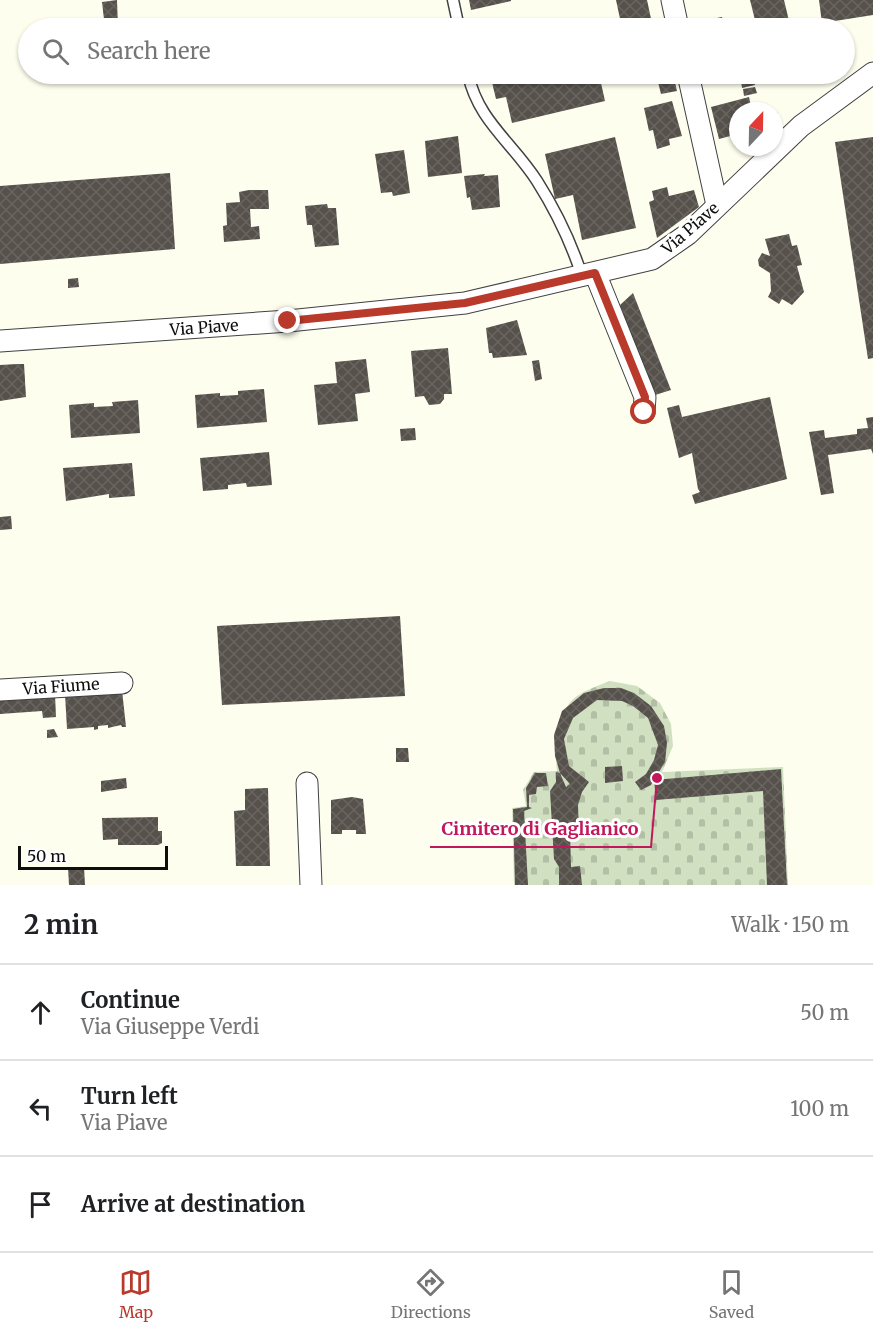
<!DOCTYPE html>
<meta charset="utf-8">
<style>
body{margin:0;font-family:Merriweather,serif;background:#f6f6f6;color:#202124}
.compass{position:absolute;left:729px;top:102px;width:54px;height:54px;border-radius:50%;background:#fff;box-shadow:0 2px 4px #0004;rotate:22deg}
.scale{position:absolute;left:18px;bottom:15px;width:150px;box-sizing:border-box;padding-left:6px;border:3px solid #0e0e0e;border-top:0;font-size:16px;line-height:21px;white-space:nowrap;color:#0e0e0e;-webkit-text-stroke:4px #fff;paint-order:stroke}
.stop{position:absolute;width:18px;height:18px;margin:-14px;border:4px solid #b93a2b;border-radius:50%;background:#fff}
.stop.end{background:#b93a2b;border-color:#fff;box-shadow:0 2px 6px #0008}
.list{margin:0;padding:0;list-style:none}
h2{display:flex;justify-content:space-between;align-items:center;height:78px;margin:0;padding:0 24px;font-size:26px}
h2 small{font-size:20px;font-weight:400;color:#757577}
.list li{display:grid;grid-template-columns:39px 1fr auto;gap:18px;align-items:center;box-sizing:border-box;height:96px;padding:0 24px;border-top:2px solid #e0e0e0}
.list b{display:block;font-size:22px;white-space:nowrap}
.list p{margin:0;font-size:20px;white-space:nowrap;color:#757577}
.list em{font-size:20px;font-style:normal;color:#757577}
.icon{flex:none;width:33px;height:33px;fill:none;stroke:currentColor;stroke-width:2;stroke-linecap:round;stroke-linejoin:round}
.map{position:relative;flex:none;width:873px;height:885px;overflow:hidden}
.search{position:absolute;background:#fff;box-shadow:0 2px 4px #0004;left:18px;right:18px;top:18px;height:66px;display:flex;align-items:center;gap:15px;box-sizing:border-box;padding:0 21px;border-radius:33px;color:#757577;font-size:22px}
.sheet{height:366px;background:#fff}
nav{display:flex;justify-content:space-around;align-items:center;box-sizing:border-box;height:84px;border-top:2px solid #e0e0e0;background:#fff;font-size:16px;color:#757577}
nav a{display:grid;justify-items:center;gap:3px}
nav .on{color:#b93a2b}
.map>svg:first-child{display:block}
.cemetery{fill:url(#cemetery-stones)}
.building{fill:url(#building-cross-hatch)}
.lines{fill:none;stroke-linecap:round;stroke-linejoin:round}
.lane-casing{stroke:#414141;stroke-width:13}
.street-casing{stroke:#414141;stroke-width:23}
.lane{stroke:#fff;stroke-width:10}
.street{stroke:#fff;stroke-width:21}
.route{stroke:#b93a2b;stroke-width:8}
.labels{text-anchor:middle;stroke-width:6;stroke-linejoin:round;paint-order:stroke}
.street-label{font-size:16px;fill:#0e0e0e;stroke:#fff}
.leader{fill:none;stroke:#c2185b;stroke-width:2}
.callout-dot{fill:#c2185b;stroke:#fff;stroke-width:2}
.callout-label{font-size:18px;text-anchor:middle;font-weight:bold;fill:#c2185b;stroke:#fff;stroke-width:6;stroke-linejoin:round;paint-order:stroke}
</style>
<div class="map">
<svg width="873" height="885" viewBox="0 0 873 885">
<defs>
<pattern id="cemetery-stones" width="16" height="16" patternUnits="userSpaceOnUse" patternTransform="scale(1.5)"><rect width="16" height="16" fill="#d1e0c1"/><path d="M2 7V4a2 2 0 0 1 4 0v3zM10 15v-3a2 2 0 0 1 4 0v3z" fill="#b2bfa5"/></pattern>
<pattern id="building-cross-hatch" width="8" height="8" patternUnits="userSpaceOnUse" patternTransform="scale(1.5)"><rect width="8" height="8" fill="#56514b"/><path d="M0 0l8 8M0 8l8-8" fill="none" stroke="#696561"/></pattern>
</defs>
<rect width="100%" height="100%" fill="#fefeef"/>
<path class="cemetery" d="M610,681L637,686L660,703L671,724L673,746L662,772L783,767L788,885H514L512,808L526,806L523,790L534,772L557,771C555,760 558,749 559,738C563,698 574,695 610,681Z"/>
<g class="building">
<polygon points="117,0 118,28 105,28 102,2"/>
<polygon points="469,0 511,0 511,1 471,10"/>
<polygon points="616,0 647,0 653,28 622,28"/>
<polygon points="750,0 784,0 790,25 787,25 788,28 757,28"/>
<polygon points="819,0 873,0 873,15 822,23"/>
<polygon points="722,17 723,22 733,21 734,28 704,28 702,21"/>
<polygon points="490,74 599,74 605,101 512,123 506,97 496,99"/>
<polygon points="656,74 673,74 677,91 661,94"/>
<polygon points="739,74 752,74 753,77 740,80"/>
<polygon points="753,79 755,85 742,88 741,81"/>
<polygon points="755,87 757,93 744,96 743,89"/>
<polygon points="749,97 752,111 738,111 738,134 719,139 711,107"/>
<polygon points="672,101 682,136 669,139 670,145 657,149 653,130 649,131 644,108"/>
<polygon points="777,112 781,128 774,130 774,113"/>
<polygon points="458,136 462,173 428,177 425,141"/>
<polygon points="615,137 636,228 582,240 573,195 555,199 545,154"/>
<polygon points="873,137 873,358 868,359 835,142"/>
<polygon points="404,150 410,193 393,196 392,192 381,193 375,154"/>
<polygon points="170,173 175,249 0,264 0,186"/>
<polygon points="485,174 484,176 498,175 500,207 472,210 470,197 467,198 464,176"/>
<polygon points="667,187 669,196 694,190 699,207 657,238 649,202 654,200 652,191"/>
<polygon points="249,190 268,190 269,209 250,209 251,227 259,226 260,239 224,242 223,226 227,225 226,203 240,202 239,192"/>
<polygon points="327,204 328,208 336,208 339,245 315,247 312,225 307,225 305,206"/>
<polygon points="789,234 792,246 797,245 802,265 797,266 804,292 792,305 782,299 779,304 768,297 771,291 770,273 759,266 758,260 762,253 770,256 765,239"/>
<polygon points="78,278 79,287 68,288 68,279"/>
<polygon points="633,293 671,390 652,396 620,305"/>
<polygon points="517,320 527,355 493,358 492,353 489,353 486,328"/>
<polygon points="448,348 452,394 444,394 444,399 440,404 429,405 424,396 415,397 411,351"/>
<polygon points="366,359 370,392 355,394 358,421 318,425 314,385 337,383 335,362"/>
<polygon points="539,360 542,379 535,381 532,361"/>
<polygon points="17,364 24,364 26,397 0,401 0,365"/>
<polygon points="264,389 267,422 197,428 195,395 220,393 220,396 238,395 238,391"/>
<polygon points="770,397 787,479 695,504 692,495 700,492 698,489 692,453 679,458 667,408 679,405 682,417"/>
<polygon points="138,400 140,433 71,438 69,405 94,403 94,407 113,406 112,402"/>
<polygon points="873,417 873,454 871,449 828,455 834,493 821,495 809,432 824,430 825,438 857,434 857,429 868,428 866,418"/>
<polygon points="415,428 416,440 401,441 400,429"/>
<polygon points="269,452 272,485 247,487 246,483 228,485 228,489 203,491 200,458"/>
<polygon points="132,463 135,496 109,498 109,494 66,501 63,468"/>
<polygon points="11,516 12,529 0,530 0,517"/>
<polygon points="400,616 405,696 222,705 217,626"/>
<polygon points="604,688 621,688 634,693 651,706 664,726 667,743 665,762 651,785 641,790 635,782 646,774 654,760 658,745 648,718 633,706 622,701 597,700 573,718 564,739 569,766 589,782 582,792 578,805 579,833 570,833 571,867 580,866 582,885 559,885 559,867 554,859 550,791 556,782 556,772 560,773 566,787 570,784 560,773 555,756 554,735 562,711 584,693"/>
<polygon points="122,690 126,727 122,727 121,725 108,728 108,725 98,726 98,729 94,730 94,727 67,729 65,694"/>
<polygon points="55,694 56,717 43,718 42,711 0,714 0,699"/>
<polygon points="54,729 58,737 47,738 47,730"/>
<polygon points="396,748 408,748 409,762 396,762"/>
<polygon points="622,766 623,781 605,783 605,767"/>
<polygon points="781,769 787,885 767,885 763,791 656,800 654,780"/>
<polygon points="535,773 546,773 548,786 537,787 536,794 529,795 529,807 532,808 524,811 528,885 515,885 513,809 527,807 526,788"/>
<polygon points="126,778 127,788 101,792 101,781"/>
<polygon points="268,788 270,866 236,866 234,811 245,810 245,789"/>
<polygon points="352,797 363,799 366,834 356,834 356,830 342,830 342,834 331,834 331,800"/>
<polygon points="158,817 158,831 162,831 162,843 158,845 118,845 118,839 103,840 102,818"/>
<polygon points="68,867 84,867 85,885 69,885"/>
</g>
<g class="lines">
<defs>
<g id="lane">
<polyline points="453,0 459,28"/>
<path d="M468,74C478,121 512,142 537,181C556,211 571,242 582,276"/>
</g>
<g id="street">
<polyline points="672,0 678,28"/>
<polyline points="688,74 717,205"/>
<polyline points="595,273 645,397 644,412"/>
<polyline points="0,341 288,321 465,303 652,259 688,234 801,126 873,73"/>
<polyline points="0,690 122,683"/>
<polyline points="307,783 311,885"/>
</g>
</defs>
<use href="#lane" class="lane-casing"/>
<use href="#street" class="street-casing"/>
<use href="#lane" class="lane"/>
<use href="#street" class="street"/>
</g>
<g class="lines">
<polyline class="route" points="288,321 465,303 595,273 645,397 644,412"/>
</g>
<g class="labels">
<g class="street-label">
<text transform="translate(690 228) rotate(-41)" y="6">Via Piave</text>
<text transform="translate(204 327) rotate(-4)" y="6">Via Piave</text>
<text transform="translate(61 686) rotate(-4)" y="6">Via Fiume</text>
</g>
</g>
<path class="leader" d="M657 778L651 847H430"/>
<circle class="callout-dot" cx="657" cy="778" r="6"/>
<g class="callout-label">
<text x="540" y="835">Cimitero di Gaglianico</text>
</g>
</svg>
<svg class="compass" viewBox="-18 -18 36 36"><path d="M0-13l5 13h-10z" fill="#e53935"/><path d="M0 13l5-13h-10z" fill="#757577"/></svg>
<div class="scale">50 m</div>
<div class="stop" style="left:644px;top:412px"></div>
<div class="stop end" style="left:288px;top:321px"></div>
<div class="search"><svg class="icon" aria-label="search" viewBox="0 0 24 24"><circle cx="10" cy="10" r="6"/><path d="M15 15l6 6"/></svg>Search here</div>
</div>
<section class="sheet">
<h2>2 min<small>Walk · 150 m</small></h2>
<ul class="list">
<li><svg class="icon" aria-label="ahead" viewBox="0 0 24 24"><path d="M12 20V5M6 11l6-6 6 6"/></svg><div><b>Continue</b><p>Via Giuseppe Verdi</p></div><em>50 m</em></li>
<li><svg class="icon" aria-label="left" viewBox="0 0 24 24"><path d="M17 20v-9H6M10 6l-5 5 5 5"/></svg><div><b>Turn left</b><p>Via Piave</p></div><em>100 m</em></li>
<li><svg class="icon" aria-label="arrive" viewBox="0 0 24 24"><path d="M6 21V4h12l-3 4 3 4H6"/></svg><div><b>Arrive at destination</b></div></li>
</ul>
</section>
<nav>
<a class="on"><svg class="icon" aria-label="map" viewBox="0 0 24 24"><path d="M3 6l6-2 6 2 6-2v14l-6 2-6-2-6 2zM9 4v14M15 6v14"/></svg>Map</a>
<a><svg class="icon" aria-label="directions" viewBox="0 0 24 24"><path d="M12 3l9 9-9 9-9-9zM9 14v-3h6M13 9l2 2-2 2"/></svg>Directions</a>
<a><svg class="icon" aria-label="saved" viewBox="0 0 24 24"><path d="M7 4h10v16l-5-4-5 4z"/></svg>Saved</a>
</nav>
